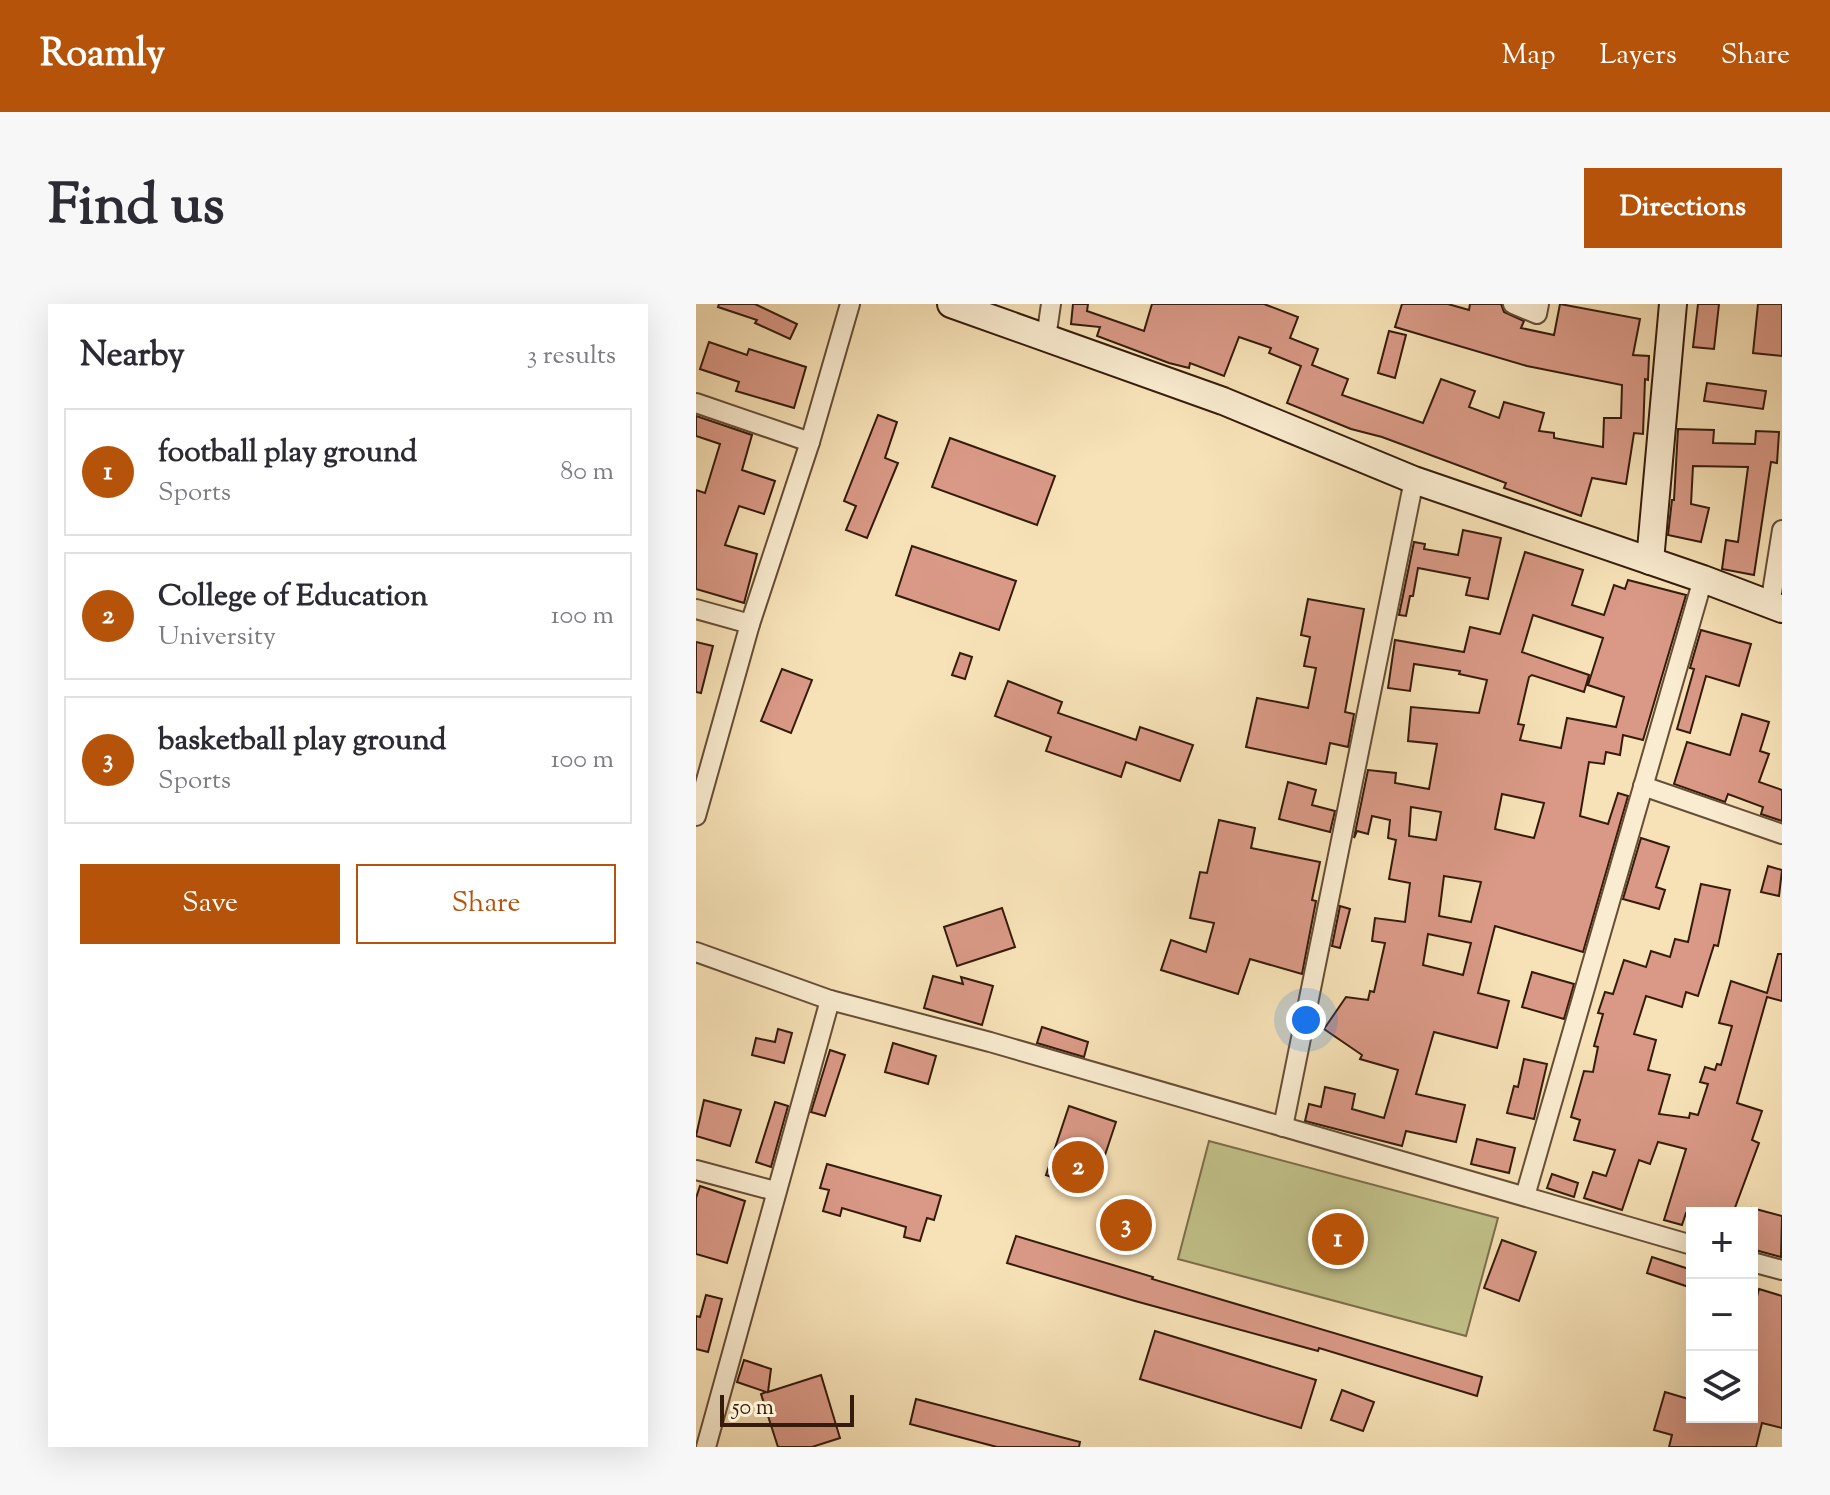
<!DOCTYPE html>
<meta charset="utf-8">
<style>
body{margin:0;font-family:"Sorts Mill Goudy",serif;background:#f7f7f7;color:#2b2b33}
.controls{position:absolute;right:24px;bottom:24px;display:grid;overflow:hidden;border-radius:0px;box-shadow:0 8px 32px #0002}
.controls button{width:72px;height:72px;display:grid;place-items:center;padding:0;border:0;border-bottom:2px solid #e1e1e2;background:#fff;color:#2b2b33;font:40px sans-serif}
.scale{position:absolute;left:24px;bottom:20px;width:134px;box-sizing:border-box;padding-left:8px;border:4px solid #351b0b;border-top:0;font-size:22px;line-height:28px;white-space:nowrap;color:#351b0b;-webkit-text-stroke:6px #faecd0;paint-order:stroke}
.you{position:absolute;left:610px;top:716px;width:28px;height:28px;margin:-20px;border:6px solid #fff;border-radius:50%;background:#1a73e8;box-shadow:0 0 0 12px #1a73e833}
.badge{display:grid;place-items:center;width:52px;height:52px;border-radius:50%;background:#b45309;color:#fff;font-size:26px;font-weight:700}
.pin{position:absolute;translate:-50% -50%;border:4px solid #fff;box-shadow:0 2px 8px #0006}
.list{margin:0;padding:0;list-style:none}
h2{display:flex;justify-content:space-between;align-items:center;height:104px;margin:0;padding:0 32px;font-size:34px}
h2 small{font-size:26px;font-weight:400;color:#7c7c81}
.list li{display:grid;grid-template-columns:52px 1fr auto;gap:24px;align-items:center;box-sizing:border-box;height:128px;margin:0 16px 16px;padding:0 16px;border:2px solid #e1e1e2;border-radius:0px}
.list b{display:block;font-size:30px;white-space:nowrap}
.list p{margin:0;font-size:26px;white-space:nowrap;color:#7c7c81}
.list em{font-size:26px;font-style:normal;color:#7c7c81}
.actions{display:flex;gap:16px;padding:24px 32px}
.actions a{flex:1;padding:18px 0;border:2px solid #b45309;border-radius:0px;text-align:center;font-size:28px;color:#b45309}
.actions .main{background:#b45309;color:#fff}
.icon{flex:none;width:44px;height:44px;fill:none;stroke:currentColor;stroke-width:2;stroke-linecap:round;stroke-linejoin:round}
.map{position:relative;flex:none;width:1086px;height:1143px;overflow:hidden;border-radius:0px}
header{display:flex;align-items:center;gap:48px;box-sizing:border-box;height:112px;padding:0 40px;background:#b45309;color:#fff}
header strong{font-size:38px}
nav{display:flex;gap:44px;margin-inline-start:auto;font-size:28px}
.intro{display:flex;align-items:center;justify-content:space-between;box-sizing:border-box;height:192px;padding:0 48px}
h1{margin:0;font-size:56px}
.button{padding:20px 36px;border-radius:0px;background:#b45309;color:#fff;font-size:28px;font-weight:700}
main{display:flex;gap:48px;padding:0 48px}
aside{flex:1;background:#fff;border-radius:0px;box-shadow:0 8px 32px #0002}
.map>svg:first-child{display:block}
.green{fill:#c2c28a;stroke:#7c6e4a;stroke-width:2}
.building{fill:#d99986;stroke:#351b0b;stroke-width:2;fill-rule:evenodd}
.lines{fill:none;stroke-linecap:round;stroke-linejoin:round}
.street-casing{stroke:#664d36;stroke-width:22}
.secondary-casing{stroke:#351b0b;stroke-width:30}
.street{stroke:#faecd0;stroke-width:18}
.secondary{stroke:#faecd0;stroke-width:26}
</style>
<header>
<strong>Roamly</strong>
<nav><a>Map</a><a>Layers</a><a>Share</a></nav>
</header>
<div class="intro"><h1>Find us</h1><a class="button">Directions</a></div>
<main>
<aside>
<h2>Nearby<small>3 results</small></h2>
<ul class="list">
<li><span class="badge">1</span><div><b>football play ground</b><p>Sports</p></div><em>80 m</em></li>
<li><span class="badge">2</span><div><b>College of Education</b><p>University</p></div><em>100 m</em></li>
<li><span class="badge">3</span><div><b>basketball play ground</b><p>Sports</p></div><em>100 m</em></li>
</ul>
<div class="actions"><a class="main">Save</a><a>Share</a></div>
</aside>
<div class="map">
<svg width="1086" height="1143" viewBox="0 0 1086 1143">
<rect width="100%" height="100%" fill="#f7e2b7"/>
<filter id="stains"><feTurbulence type="fractalNoise" baseFrequency=".0025" numOctaves="4"/><feColorMatrix values="0 0 0 0 .2 0 0 0 0 .09 0 0 0 0 .02 0 0 0 .5 -.17"/></filter>
<radialGradient id="worn" r=".72"><stop offset=".6" stop-color="#630" stop-opacity="0"/><stop offset="1" stop-color="#630" stop-opacity=".3"/></radialGradient>
<polygon class="green" points="513,837 802,914 770,1032 482,955"/>
<g class="building">
<polygon points="23,0 59,0 101,20 94,35 59,19 61,16 22,3"/>
<polygon points="377,0 392,0 391,7 448,27 456,0 568,0 602,13 594,34 622,45 616,61 652,75 646,91 727,119 745,75 779,87 773,103 803,114 808,98 848,109 843,127 858,129 858,134 907,143 908,114 925,114 926,81 831,62 699,23 706,0 752,0 773,6 774,0 805,0 808,8 828,17 825,24 858,31 864,0 944,15 937,51 953,52 952,76 949,75 947,130 938,129 930,180 896,174 885,212 808,184 810,179 686,133 655,125 591,99 605,62 573,49 575,44 543,33 528,72 494,59 493,64 473,59 401,32 404,23 375,20"/>
<polygon points="1002,0 1023,0 1018,45 997,43"/>
<polygon points="1062,0 1086,0 1086,52 1057,49"/>
<polygon points="693,27 710,31 699,74 682,69"/>
<polygon points="13,38 51,51 53,45 110,63 98,104 40,87 43,78 4,65"/>
<polygon points="1011,79 1070,87 1067,105 1008,97"/>
<polygon points="182,111 201,118 189,154 202,159 171,234 150,226 160,202 148,197"/>
<polygon points="0,112 56,131 46,166 79,177 68,210 43,202 29,241 61,250 48,299 0,285 0,186 9,189 24,140 0,132"/>
<polygon points="982,125 1018,126 1017,139 1059,140 1060,127 1083,128 1081,159 1075,158 1058,271 1026,265 1030,236 1042,238 1052,163 997,162 995,200 1013,204 1005,238 972,231 976,196 978,196"/>
<polygon points="254,134 359,172 341,221 236,183"/>
<polygon points="767,226 805,234 792,295 770,291 774,274 722,264 717,292 714,292 710,312 703,311 718,238 729,240 728,245 762,251"/>
<polygon points="216,242 320,277 303,326 200,291"/>
<path d="M829,248L887,266L876,301L908,311L918,281L929,285L932,276L990,291L947,436L927,431L924,451L910,448L908,460L893,458L884,512L912,520L922,489L932,492L887,648L799,622L782,689L813,697L801,744L738,728L720,790L769,801L760,838L710,827L706,842L609,817L613,800L625,803L629,783L659,790L656,805L688,814L702,766L664,755L666,751L628,725L650,693L672,696L674,687L678,688L689,639L676,637L679,614L709,618L714,579L693,575L700,536L692,534L694,516L676,512L672,530L661,527L658,534L672,466L700,469L699,479L733,485L741,440L712,437L715,403L783,409L791,376L763,370L764,367L718,360L714,387L692,384L699,336L768,348L774,323L804,330ZM837,311L907,334L892,381L928,393L920,423L871,414L865,444L824,436L828,421L822,420L833,373L836,371L888,388L893,371L826,348ZM806,490L848,499L838,534L799,525ZM715,503L745,508L740,536L713,532ZM748,572L785,578L775,618L743,612ZM732,630L775,639L767,671L727,661Z"/>
<polygon points="612,295 668,305 649,408 658,410 652,443 634,439 630,460 550,443 561,394 612,404 620,364 608,362 614,333 605,331"/>
<polygon points="1005,326 1055,340 1043,382 1010,372 994,429 981,425 998,365 994,364"/>
<polygon points="0,338 17,342 5,389 0,388"/>
<polygon points="264,349 276,353 269,375 256,371"/>
<polygon points="86,365 116,376 95,429 65,417"/>
<polygon points="312,377 366,398 362,409 440,436 444,423 497,441 484,477 430,458 425,473 350,447 355,433 299,412"/>
<polygon points="1046,410 1073,418 1064,447 1073,450 1063,478 1086,486 1086,517 1065,510 1067,503 1032,490 1029,498 978,480 991,438 1034,451"/>
<polygon points="592,478 620,486 616,501 639,507 634,528 583,515"/>
<polygon points="523,516 559,524 555,544 624,558 616,596 620,597 606,670 554,655 542,690 465,666 475,636 510,648 518,619 494,614 504,568 511,569"/>
<polygon points="945,534 973,543 960,583 969,586 963,605 927,595"/>
<polygon points="1072,562 1086,566 1083,592 1065,588"/>
<polygon points="1005,580 1034,586 1022,642 1018,641 1002,692 990,688 986,703 950,692 938,730 960,736 952,766 974,771 963,810 993,814 994,809 1002,811 1012,780 1004,778 1009,763 1019,766 1021,760 1025,761 1036,722 1023,719 1035,677 1071,689 1082,650 1086,650 1086,697 1071,693 1041,799 1066,807 1056,836 1063,839 1037,909 990,909 986,921 968,916 990,845 962,838 954,860 943,856 926,906 888,894 897,868 910,872 919,846 878,836 884,816 875,813 888,767 897,768 902,743 898,742 907,710 902,709 909,688 917,690 928,656 950,663 955,647 974,653 979,635 992,638"/>
<polygon points="644,602 654,605 644,644 636,642"/>
<polygon points="306,604 319,643 261,662 248,623"/>
<polygon points="836,668 878,680 868,715 826,703"/>
<polygon points="237,672 267,680 265,673 297,682 286,721 228,704"/>
<polygon points="346,723 392,738 388,753 341,739"/>
<polygon points="82,725 96,729 88,759 56,751 60,734 79,738"/>
<polygon points="197,739 240,752 232,780 189,768"/>
<polygon points="134,746 149,751 129,812 115,808"/>
<polygon points="828,755 851,760 838,815 811,809 818,782 822,783"/>
<polygon points="8,796 45,806 34,842 0,832"/>
<polygon points="79,798 92,802 75,863 60,858"/>
<polygon points="373,802 420,818 397,887 350,871"/>
<polygon points="781,835 819,844 813,869 775,860"/>
<polygon points="131,860 245,892 238,916 231,914 224,937 208,933 210,923 146,904 144,912 127,907 133,886 124,884"/>
<polygon points="856,870 882,879 878,893 851,884"/>
<polygon points="4,882 49,897 31,959 0,950 0,894"/>
<polygon points="1056,904 1086,912 1085,953 1059,946 1060,941 1056,940"/>
<polygon points="320,932 457,973 456,975 786,1073 781,1092 623,1044 622,1047 439,997 311,959"/>
<polygon points="806,936 840,948 823,997 788,984"/>
<polygon points="956,953 996,966 996,984 951,969"/>
<polygon points="1063,985 1086,992 1086,1124 1066,1119 1060,1143 973,1143 976,1131 958,1126 969,1088 996,1096 996,1113 1056,1113 1056,1010"/>
<polygon points="10,991 26,995 12,1048 0,1045 0,1012 4,1013"/>
<polygon points="459,1027 620,1076 605,1124 444,1075"/>
<polygon points="48,1056 75,1065 72,1088 125,1071 144,1134 116,1143 82,1143 65,1090 70,1088 41,1078"/>
<polygon points="646,1086 678,1098 667,1127 635,1116"/>
<polygon points="220,1095 384,1138 383,1143 301,1143 214,1120"/>
</g>
<g class="lines">
<defs>
<g id="street">
<polyline points="817,0 841,10 843,0"/>
<polyline points="350,34 355,0"/>
<polyline points="0,99 114,138"/>
<polyline points="1074,301 1086,226"/>
<polyline points="0,305 54,320"/>
<polyline points="947,482 1086,530"/>
<polyline points="0,512 54,320 114,138 154,0"/>
<polyline points="0,648 134,696 294,738 996,941"/>
<polyline points="587,823 718,176"/>
<polyline points="0,866 79,887"/>
<polyline points="829,892 1007,275"/>
<polyline points="1056,958 1086,966"/>
<polyline points="10,1143 134,696"/>
</g>
<g id="secondary">
<polyline points="255,0 527,97 718,176 1007,275 1086,305"/>
<polyline points="954,257 977,0"/>
</g>
</defs>
<use href="#street" class="street-casing"/>
<use href="#secondary" class="secondary-casing"/>
<use href="#street" class="street"/>
<use href="#secondary" class="secondary"/>
</g>
<rect width="100%" height="100%" filter="url(#stains)"/>
<rect width="100%" height="100%" fill="url(#worn)"/>
</svg>
<div class="controls">
<button>+</button>
<button>−</button>
<button><svg class="icon" aria-label="layers" viewBox="0 0 24 24"><path d="M12 4l9 5-9 5-9-5zM3 14l9 5 9-5"/></svg></button>
</div>
<div class="scale">50 m</div>
<div class="you"></div>
<div class="pin badge" style="left:642px;top:935px">1</div>
<div class="pin badge" style="left:382px;top:863px">2</div>
<div class="pin badge" style="left:430px;top:921px">3</div>
</div>
</main>
